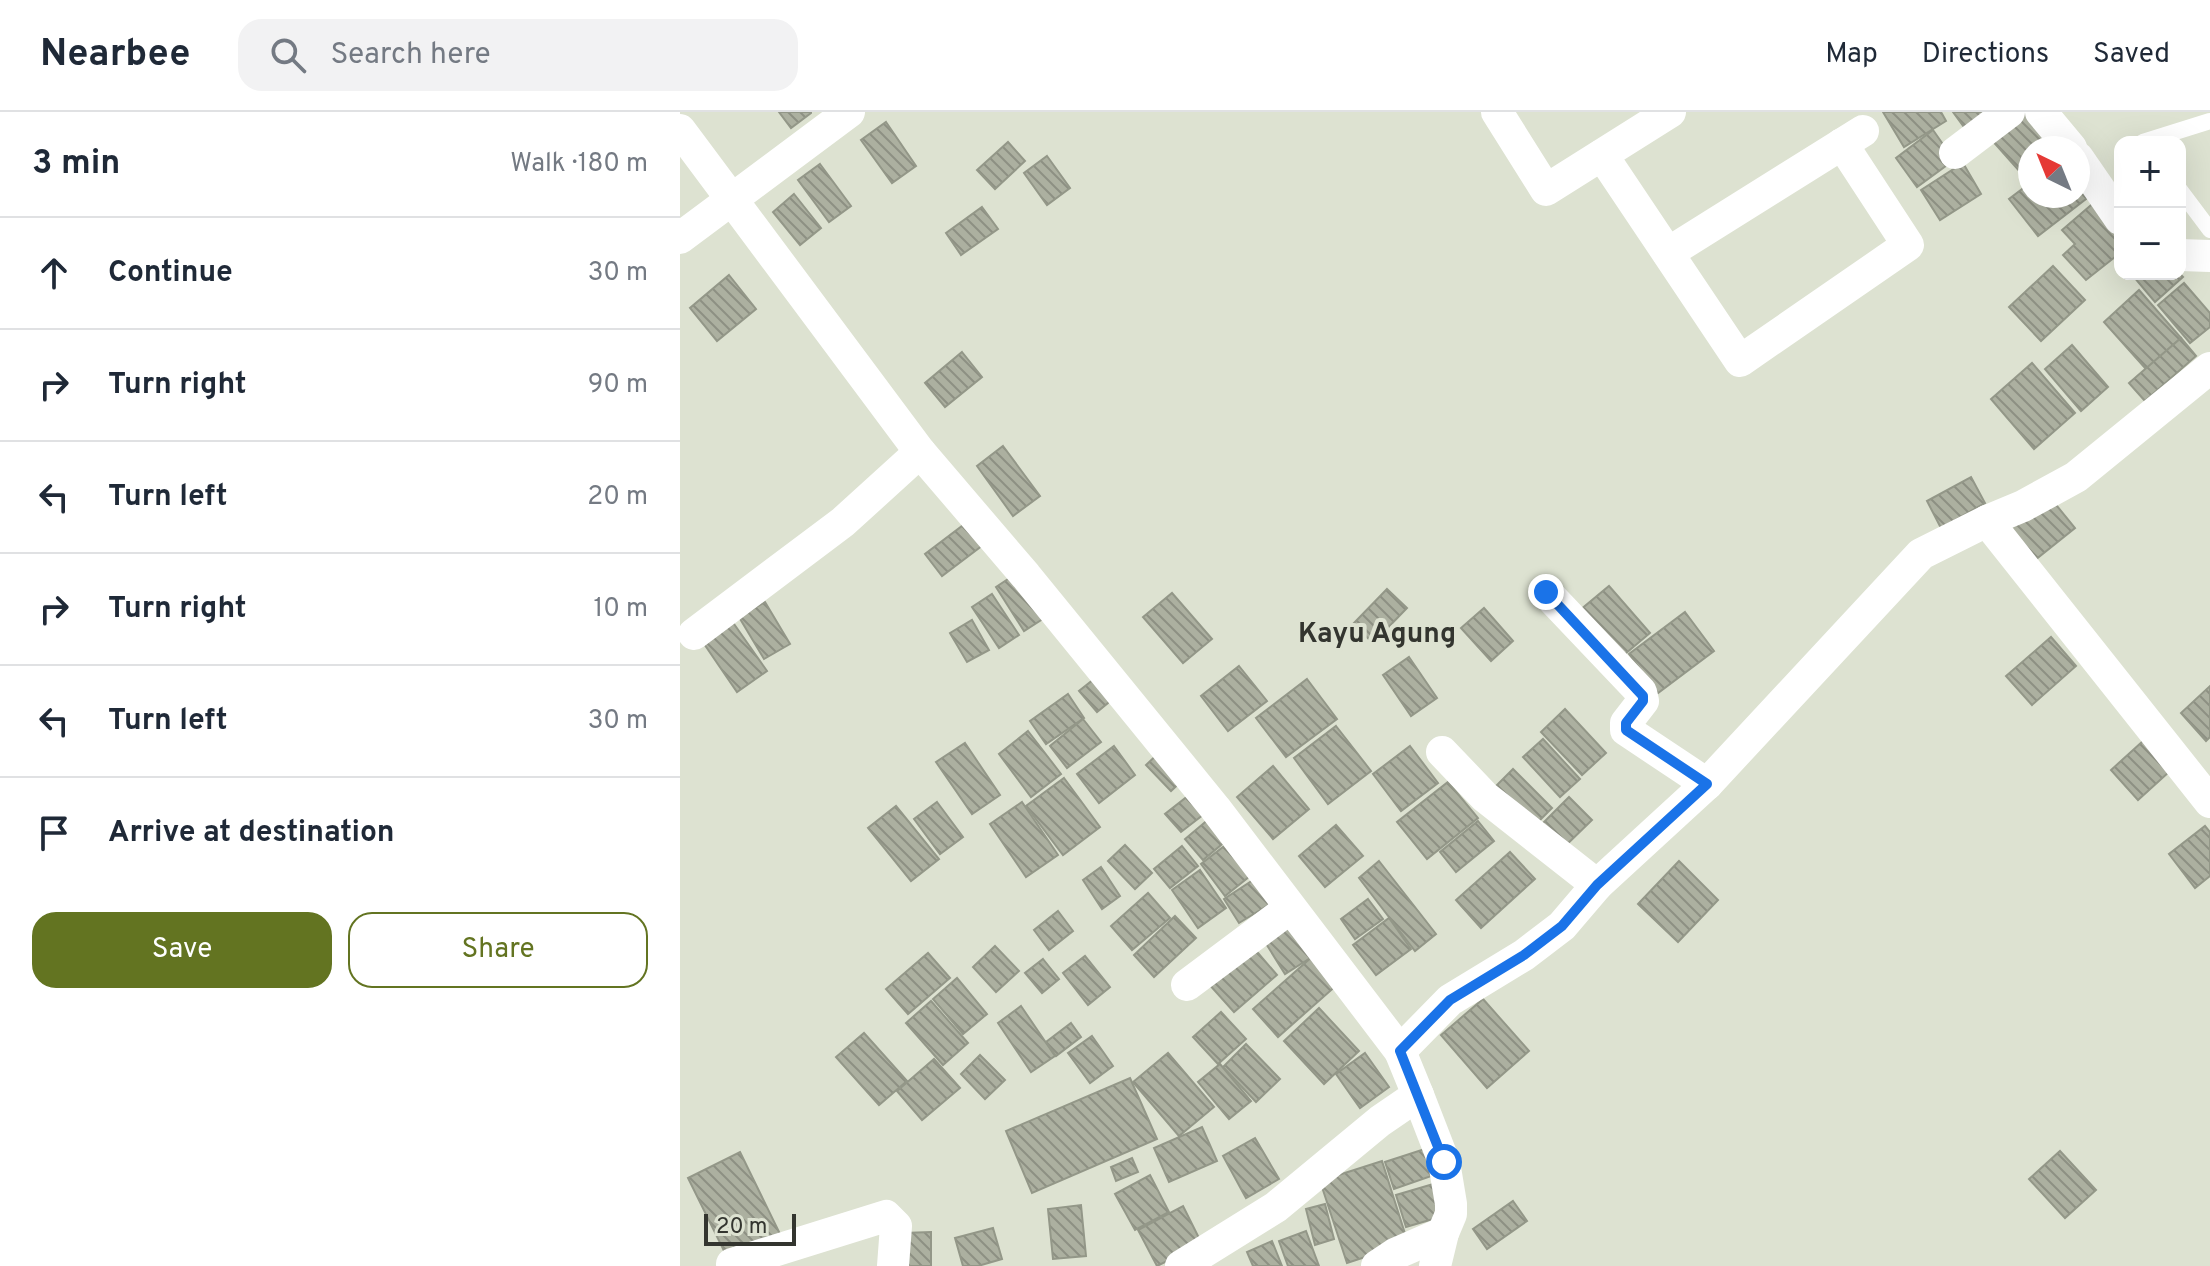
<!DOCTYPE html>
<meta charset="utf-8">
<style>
body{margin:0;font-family:Overpass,sans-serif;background:#f2f2f3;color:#1f2937}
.controls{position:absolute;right:24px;top:24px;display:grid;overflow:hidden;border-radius:16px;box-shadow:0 8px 32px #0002}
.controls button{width:72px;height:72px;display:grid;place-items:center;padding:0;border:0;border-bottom:2px solid #e0e1e3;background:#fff;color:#1f2937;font:40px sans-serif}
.compass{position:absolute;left:1338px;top:24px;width:72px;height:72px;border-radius:50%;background:#fff;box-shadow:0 8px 32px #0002;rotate:317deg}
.scale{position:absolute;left:24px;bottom:20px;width:92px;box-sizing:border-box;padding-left:8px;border:4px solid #33352f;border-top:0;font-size:22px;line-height:28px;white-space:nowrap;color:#33352f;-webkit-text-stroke:6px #dde2d1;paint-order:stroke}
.stop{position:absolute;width:24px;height:24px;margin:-18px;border:6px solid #1a73e8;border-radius:50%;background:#fff}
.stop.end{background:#1a73e8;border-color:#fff;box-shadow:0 2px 8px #0008}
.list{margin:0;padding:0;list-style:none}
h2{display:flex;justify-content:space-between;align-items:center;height:104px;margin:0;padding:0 32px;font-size:34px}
h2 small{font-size:26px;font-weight:400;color:#747a83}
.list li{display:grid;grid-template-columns:52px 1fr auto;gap:24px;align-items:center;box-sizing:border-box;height:112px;padding:0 32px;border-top:2px solid #e0e1e3}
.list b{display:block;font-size:30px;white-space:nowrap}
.list em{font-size:26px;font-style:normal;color:#747a83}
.actions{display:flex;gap:16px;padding:24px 32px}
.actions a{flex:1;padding:18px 0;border:2px solid #637421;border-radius:24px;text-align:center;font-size:28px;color:#637421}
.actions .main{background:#637421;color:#fff}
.icon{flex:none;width:44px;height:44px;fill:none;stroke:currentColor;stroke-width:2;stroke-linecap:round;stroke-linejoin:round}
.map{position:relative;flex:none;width:1530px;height:1154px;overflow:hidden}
header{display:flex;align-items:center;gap:48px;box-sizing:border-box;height:112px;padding:0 40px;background:#fff;border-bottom:2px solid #e0e1e3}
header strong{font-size:38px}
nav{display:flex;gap:44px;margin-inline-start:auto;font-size:28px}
.search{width:560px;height:72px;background:#f2f2f3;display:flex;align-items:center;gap:20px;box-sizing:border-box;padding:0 28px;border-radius:24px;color:#747a83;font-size:30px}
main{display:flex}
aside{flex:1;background:#fff}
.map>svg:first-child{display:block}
.building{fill:url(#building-back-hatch);stroke:#939788;stroke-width:2}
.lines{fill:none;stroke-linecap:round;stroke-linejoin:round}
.service{stroke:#fff;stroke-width:16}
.minor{stroke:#fff;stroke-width:32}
.route{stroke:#1a73e8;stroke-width:10}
.labels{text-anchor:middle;stroke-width:8;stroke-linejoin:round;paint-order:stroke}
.quarter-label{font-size:28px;font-weight:bold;fill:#33352f;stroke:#dde2d1}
</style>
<header>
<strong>Nearbee</strong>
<div class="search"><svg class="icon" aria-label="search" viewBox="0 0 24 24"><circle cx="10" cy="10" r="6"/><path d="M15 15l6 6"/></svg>Search here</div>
<nav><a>Map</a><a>Directions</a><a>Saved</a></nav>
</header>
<main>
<aside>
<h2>3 min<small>Walk · 180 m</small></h2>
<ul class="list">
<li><svg class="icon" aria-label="ahead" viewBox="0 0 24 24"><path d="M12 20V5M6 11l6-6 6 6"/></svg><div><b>Continue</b></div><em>30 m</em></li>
<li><svg class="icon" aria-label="right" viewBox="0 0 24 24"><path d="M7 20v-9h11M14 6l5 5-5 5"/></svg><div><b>Turn right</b></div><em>90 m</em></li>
<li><svg class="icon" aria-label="left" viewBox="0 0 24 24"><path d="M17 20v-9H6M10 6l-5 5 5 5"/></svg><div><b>Turn left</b></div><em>20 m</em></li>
<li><svg class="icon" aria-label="right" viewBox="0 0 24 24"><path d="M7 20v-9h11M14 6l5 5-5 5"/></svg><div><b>Turn right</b></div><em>10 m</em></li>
<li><svg class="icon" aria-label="left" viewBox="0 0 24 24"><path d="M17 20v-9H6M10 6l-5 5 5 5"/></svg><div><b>Turn left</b></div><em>30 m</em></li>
<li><svg class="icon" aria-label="arrive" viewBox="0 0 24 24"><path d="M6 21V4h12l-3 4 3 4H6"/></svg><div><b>Arrive at destination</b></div></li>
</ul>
<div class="actions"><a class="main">Save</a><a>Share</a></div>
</aside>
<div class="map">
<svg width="1530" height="1154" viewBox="0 0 1530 1154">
<defs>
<pattern id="building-back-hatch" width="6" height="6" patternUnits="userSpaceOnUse" patternTransform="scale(2)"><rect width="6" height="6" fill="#acb0a0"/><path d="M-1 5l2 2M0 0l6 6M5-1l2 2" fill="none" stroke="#8d9083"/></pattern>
</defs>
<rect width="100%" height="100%" fill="#dde2d1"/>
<g class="building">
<polygon points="99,0 131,0 131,1 111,16"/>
<polygon points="1203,0 1261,0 1266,9 1224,35"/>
<polygon points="1273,0 1313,0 1286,18"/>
<polygon points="1339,0 1345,0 1377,36 1350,36 1349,70 1310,26"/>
<polygon points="206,10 236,54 212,71 181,28"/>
<polygon points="1253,18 1274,48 1237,75 1216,46"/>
<polygon points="328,30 345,49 315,77 297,58"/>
<polygon points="367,44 390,76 367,93 344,61"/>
<polygon points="1283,51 1301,82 1260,108 1241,78"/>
<polygon points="140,52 171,94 149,110 118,68"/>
<polygon points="1398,59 1415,80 1358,124 1329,87 1350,71 1350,84 1398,84"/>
<polygon points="114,82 141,116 120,133 93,100"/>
<polygon points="1417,88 1440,114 1440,141 1406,168 1383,143 1395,132 1382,118"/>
<polygon points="302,95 318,117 281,143 266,121"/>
<polygon points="1373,154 1405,188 1361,229 1329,195"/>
<polygon points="1457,162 1500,162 1503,165 1475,190 1454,165"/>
<polygon points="49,163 76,197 37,229 10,196"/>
<polygon points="1504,171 1530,201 1530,215 1510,231 1478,193"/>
<polygon points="1459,178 1501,226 1466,257 1424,210"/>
<polygon points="1501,226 1516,244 1465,289 1449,271"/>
<polygon points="1392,233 1428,275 1401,299 1365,257"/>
<polygon points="282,240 302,265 265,295 245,271"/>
<polygon points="1352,251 1395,301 1354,337 1311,287"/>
<polygon points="323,334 360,384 333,404 297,354"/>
<polygon points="1291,365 1305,391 1261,416 1247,389"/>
<polygon points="1368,383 1395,416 1355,448 1328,415"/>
<polygon points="286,411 303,433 262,464 245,442"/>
<polygon points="340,459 369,503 344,519 316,475"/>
<polygon points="929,474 970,521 939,547 899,499"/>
<polygon points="707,477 727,496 693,531 673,512"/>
<polygon points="492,481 532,527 503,551 463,505"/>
<polygon points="312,482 339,523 319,536 292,495"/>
<polygon points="85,490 110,532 84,547 59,505"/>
<polygon points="804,496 833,529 811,549 781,516"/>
<polygon points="1005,500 1034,539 978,581 949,542"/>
<polygon points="47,502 87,559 57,580 18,523"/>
<polygon points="292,508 309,538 287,550 270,521"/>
<polygon points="1371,525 1396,554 1352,593 1326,564"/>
<polygon points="729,545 757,586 731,604 703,563"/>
<polygon points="559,554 587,589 548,619 521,584"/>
<polygon points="423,560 440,581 417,600 399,579"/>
<polygon points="627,567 657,607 606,645 576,606"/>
<polygon points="1530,574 1530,625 1526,629 1501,601"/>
<polygon points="388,582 404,606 366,632 350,609"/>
<polygon points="885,597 926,641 902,663 861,620"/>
<polygon points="403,607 421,630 387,656 370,634"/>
<polygon points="656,614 691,659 648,692 614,646"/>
<polygon points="348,619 381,662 351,685 319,642"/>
<polygon points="1473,620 1500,650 1458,688 1431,658"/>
<polygon points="863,627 900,667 880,685 843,645"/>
<polygon points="285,631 320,683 292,702 256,650"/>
<polygon points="434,634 455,663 419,691 397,662"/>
<polygon points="730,634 758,671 721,699 693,662"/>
<polygon points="482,638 507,664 491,679 466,653"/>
<polygon points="593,654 629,697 593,727 557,685"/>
<polygon points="833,657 872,696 855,713 816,674"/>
<polygon points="384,666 420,715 383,743 346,694"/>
<polygon points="768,670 798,706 747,747 717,710"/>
<polygon points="513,680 528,699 501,720 485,702"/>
<polygon points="889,685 912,708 879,740 857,717"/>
<polygon points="257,690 283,725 260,742 234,707"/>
<polygon points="342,690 378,743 346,765 310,712"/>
<polygon points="216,694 259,747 231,769 188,716"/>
<polygon points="536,701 553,723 523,748 505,727"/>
<polygon points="798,709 814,729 776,760 760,740"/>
<polygon points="656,713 683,744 645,775 619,744"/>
<polygon points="1525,714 1530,720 1530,764 1515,776 1489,742"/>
<polygon points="556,725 580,756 545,784 521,752"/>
<polygon points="445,733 472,761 455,777 428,749"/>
<polygon points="502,734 518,754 490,776 474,757"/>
<polygon points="830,740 855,767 801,816 776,788"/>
<polygon points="699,749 756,822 735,839 679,766"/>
<polygon points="999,749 1038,788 998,830 958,792"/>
<polygon points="421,755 440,784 422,797 403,768"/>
<polygon points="520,758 546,796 518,816 492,778"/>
<polygon points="584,761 600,786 559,811 544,787"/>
<polygon points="468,781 490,806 452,838 431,814"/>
<polygon points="688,787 703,807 675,827 661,807"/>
<polygon points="378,799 393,819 369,838 354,818"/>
<polygon points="609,803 635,843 605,862 580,822"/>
<polygon points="495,804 516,826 474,865 454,843"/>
<polygon points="709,806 731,837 696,863 673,833"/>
<polygon points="315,834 339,859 316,880 293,855"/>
<polygon points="572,834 597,863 554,900 528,871"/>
<polygon points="248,841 270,866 228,902 206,877"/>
<polygon points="405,844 430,875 408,893 383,861"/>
<polygon points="633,844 658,872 598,925 573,897"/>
<polygon points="363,847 379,867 362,881 345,861"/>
<polygon points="277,866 307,902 283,922 253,887"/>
<polygon points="803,887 849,939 807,976 761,923"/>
<polygon points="251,889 288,931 263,953 226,911"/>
<polygon points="341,894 375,944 351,960 318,911"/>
<polygon points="639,896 679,939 644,972 604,929"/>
<polygon points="541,900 566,927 538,952 513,925"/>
<polygon points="391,911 401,925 376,944 366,930"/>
<polygon points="184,921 227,969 199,993 156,945"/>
<polygon points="412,924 433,954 410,971 388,941"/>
<polygon points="566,932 600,967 576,990 543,955"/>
<polygon points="488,941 534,995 499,1024 453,970"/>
<polygon points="685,941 709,975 680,996 656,962"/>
<polygon points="300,943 325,968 305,987 281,962"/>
<polygon points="254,947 280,976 242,1008 217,979"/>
<polygon points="540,952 571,989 549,1007 518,970"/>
<polygon points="450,966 477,1027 352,1081 326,1019"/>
<polygon points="522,1015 537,1049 489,1070 474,1036"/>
<polygon points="575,1026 599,1067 566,1086 543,1044"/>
<polygon points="754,1034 763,1060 714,1077 705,1050"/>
<polygon points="1380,1039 1416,1078 1385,1106 1349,1067"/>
<polygon points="60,1040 102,1126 50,1151 8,1066"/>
<polygon points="452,1046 458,1060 436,1069 431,1055"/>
<polygon points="702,1049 728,1131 667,1151 640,1069"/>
<polygon points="470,1063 489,1100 455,1118 435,1082"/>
<polygon points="760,1070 770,1102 726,1115 716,1083"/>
<polygon points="833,1089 847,1109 807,1137 793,1117"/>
<polygon points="645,1092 654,1127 635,1133 626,1097"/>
<polygon points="401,1093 406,1144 373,1147 368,1097"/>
<polygon points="503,1094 522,1132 477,1154 458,1118"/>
<polygon points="313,1116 322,1147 298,1154 283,1154 275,1126"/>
<polygon points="626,1119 639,1154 608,1154 599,1129"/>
<polygon points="251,1120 251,1154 223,1154 223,1121"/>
<polygon points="592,1129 602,1154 573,1154 567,1140"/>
</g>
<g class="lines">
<g class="service">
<polyline points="1463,30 1530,9"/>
<polyline points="1500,78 1530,118"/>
</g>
<g class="minor">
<polyline points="817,0 866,78 990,0"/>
<polyline points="1361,0 1391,36"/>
<polyline points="0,18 240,340 346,464 535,696 720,939 738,983 700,1009 596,1095 501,1154"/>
<polyline points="1275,41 1329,0"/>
<polyline points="922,43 1060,249 1228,133 1162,32"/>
<polyline points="1398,46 1440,107"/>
<polyline points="0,126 169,0"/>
<polyline points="988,141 1183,19"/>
<polyline points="1500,143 1530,144"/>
<polyline points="1307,409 1530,690"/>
<polyline points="866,480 961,580 963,589 946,611 946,618 1027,672"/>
<polyline points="14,522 163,410 240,340"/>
<polyline points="762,640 805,685 917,773"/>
<polyline points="507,873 610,796"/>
<polyline points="720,939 770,888 844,843 882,814 917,773 1027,672 1241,442 1307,409 1343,394 1396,365 1530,256"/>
<polyline points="738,983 764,1050 771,1092 771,1102 763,1121 755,1154"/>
<polyline points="52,1152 206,1104 216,1114 213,1154"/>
<polyline points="697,1154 715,1142 763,1121"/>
</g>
</g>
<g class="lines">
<polyline class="route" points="764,1050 720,939 770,888 844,843 882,814 917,773 1027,672 946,618 946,611 963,589 963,584 866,480"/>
</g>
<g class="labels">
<g class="quarter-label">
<text x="697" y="530">Kayu Agung</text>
</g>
</g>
</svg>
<div class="controls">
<button>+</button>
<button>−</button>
</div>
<svg class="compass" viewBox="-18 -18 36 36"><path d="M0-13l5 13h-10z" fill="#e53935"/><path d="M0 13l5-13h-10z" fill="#747a83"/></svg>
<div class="scale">20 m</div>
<div class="stop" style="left:764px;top:1050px"></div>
<div class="stop end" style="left:866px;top:480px"></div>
</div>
</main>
